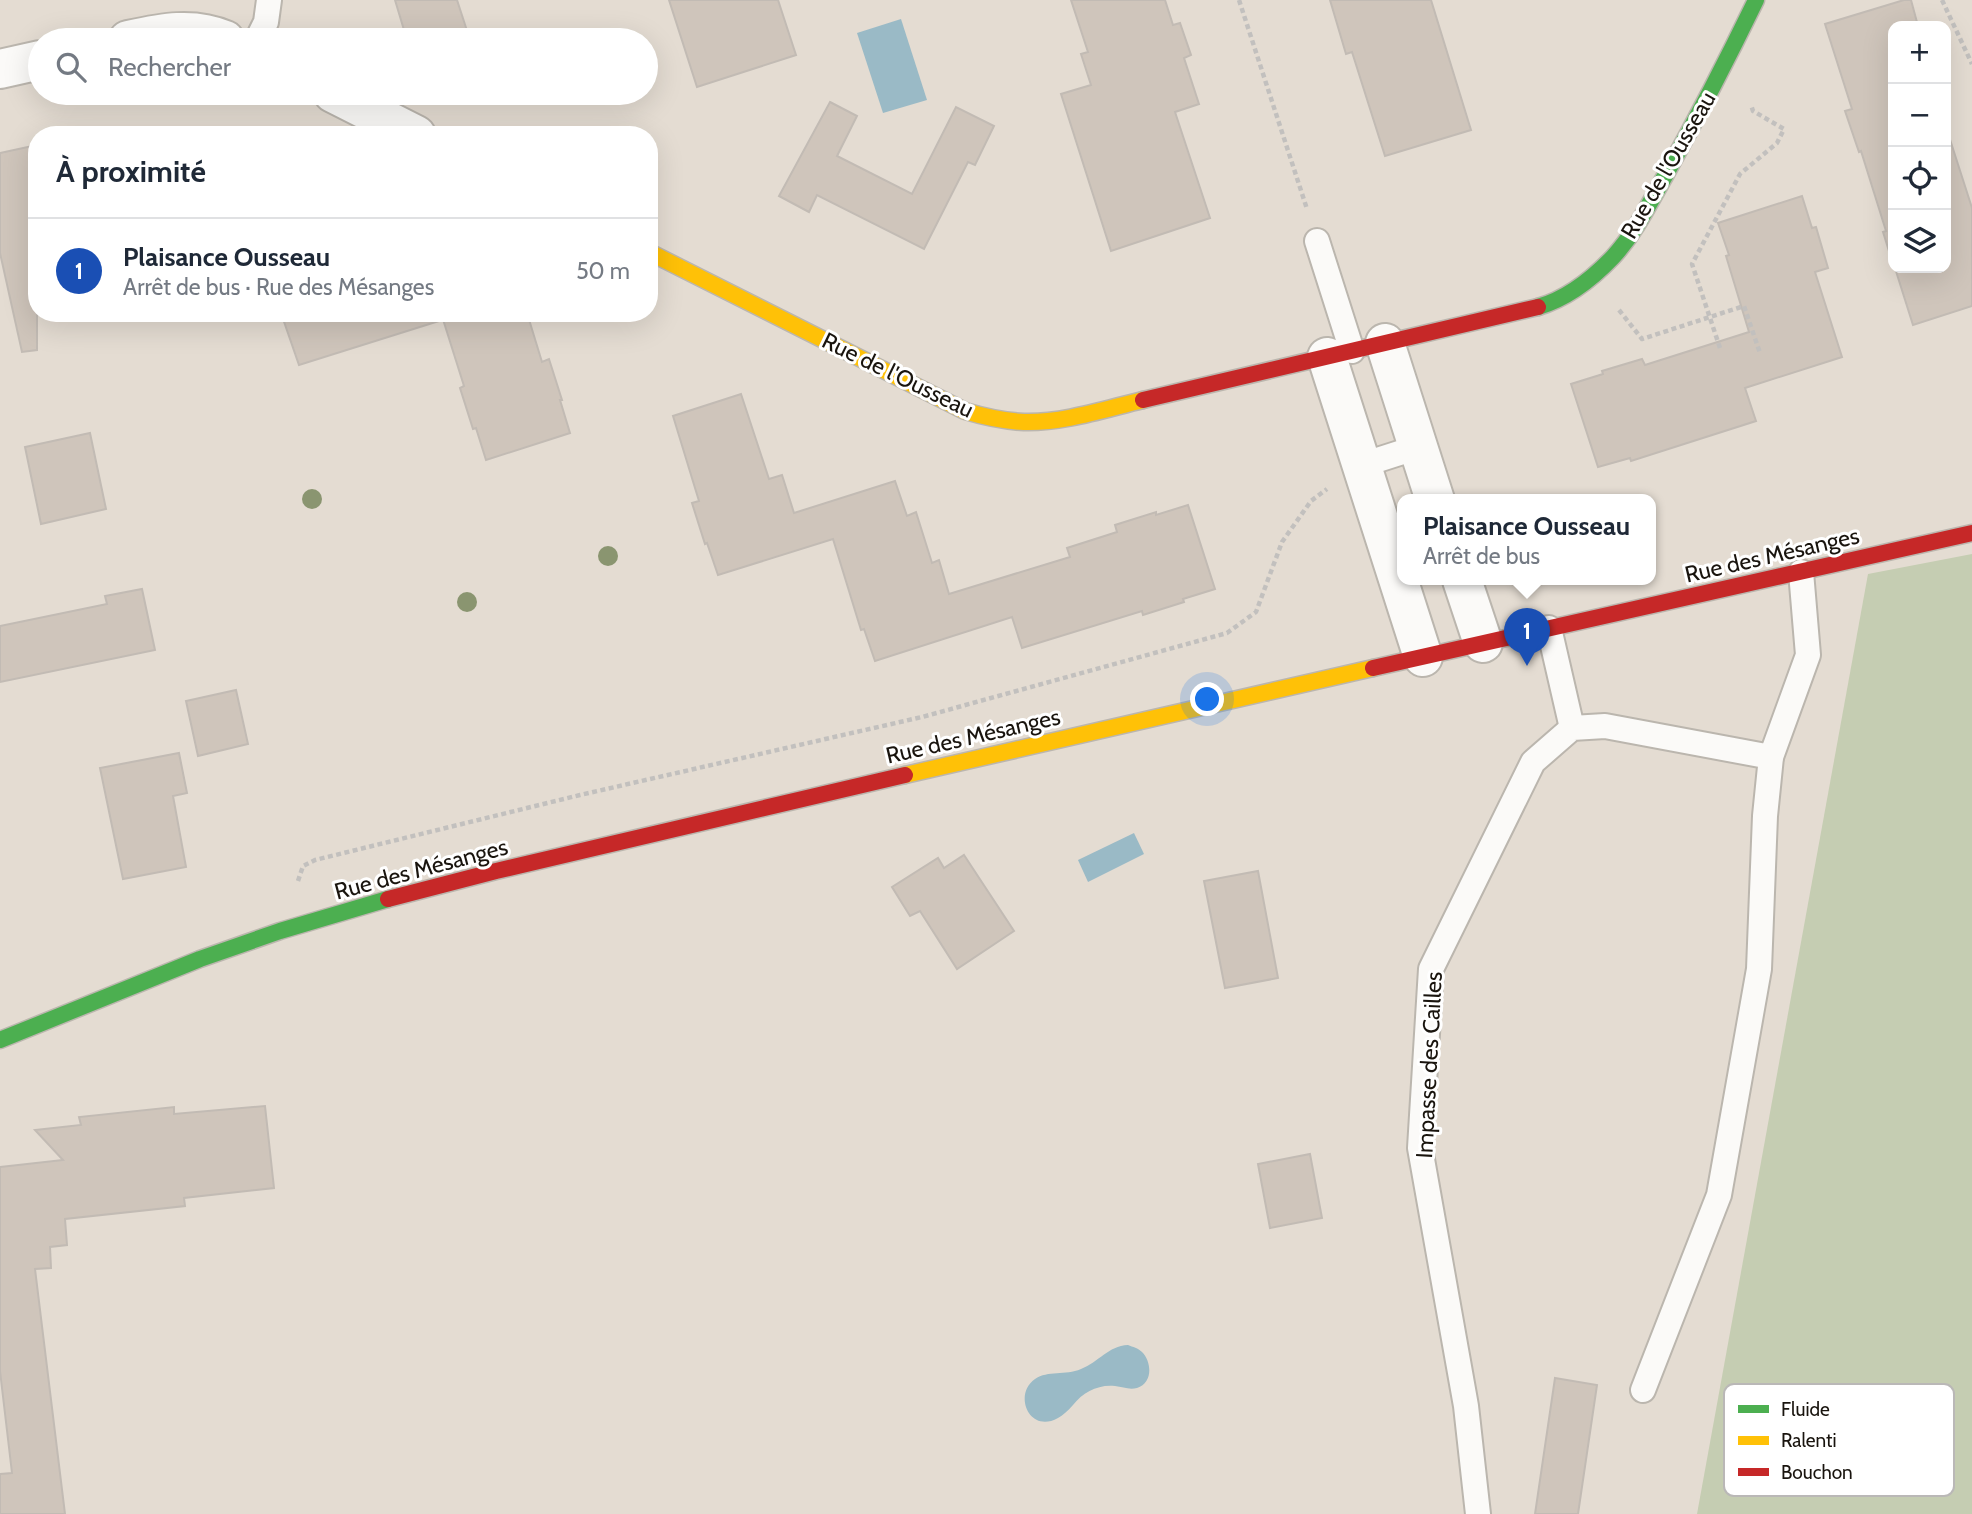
<!DOCTYPE html>
<html lang="fr">
<meta charset="utf-8">
<style>
body{margin:0;font-family:Cabin,sans-serif;background:#f6f6f7;color:#1f2937}
.controls{position:absolute;right:21px;top:21px;display:grid;overflow:hidden;border-radius:14px;box-shadow:0 7px 28px #0002}
.controls button{width:63px;height:63px;display:grid;place-items:center;padding:0;border:0;border-bottom:2px solid #e0e1e3;background:#fff;color:#1f2937;font:35px sans-serif}
.you{position:absolute;left:1208px;top:700px;width:24px;height:24px;margin:-18px;border:5px solid #fff;border-radius:50%;background:#1a73e8;box-shadow:0 0 0 10px #1a73e833}
.badge{display:grid;place-items:center;width:46px;height:46px;border-radius:50%;background:#0f766e;color:#fff;font-size:23px;font-weight:700}
.pin{position:absolute;translate:-50% -58px;filter:drop-shadow(0 2px 4px #0008)}
.pin::after{content:'';position:absolute;top:37px;width:24px;height:21px;background:inherit;clip-path:polygon(0 0,100% 0,50% 100%)}
.popup{position:absolute;left:1397px;top:494px;width:259px;height:91px;box-sizing:border-box;display:grid;place-content:center;border-radius:14px;background:#fff;filter:drop-shadow(0 2px 5px #0005);font-size:23px;white-space:nowrap;color:#747a83}
.popup b{font-size:26px;color:#1f2937}
.popup::after{content:'';position:absolute;left:50%;top:100%;margin-left:-14px;border:14px solid transparent;border-top-color:#fff}
.list{margin:0;padding:0;list-style:none}
h2{display:flex;justify-content:space-between;align-items:center;height:91px;margin:0;padding:0 28px;font-size:30px}
h2 small{font-size:23px;font-weight:400;color:#747a83}
.list li{display:grid;grid-template-columns:46px 1fr auto;gap:21px;align-items:center;box-sizing:border-box;height:105px;padding:0 28px;border-top:2px solid #e0e1e3}
.list b{display:block;font-size:26px;white-space:nowrap}
.list p{margin:0;font-size:23px;white-space:nowrap;color:#747a83}
.list em{font-size:23px;font-style:normal;color:#747a83}
.icon{flex:none;width:38px;height:38px;fill:none;stroke:currentColor;stroke-width:2;stroke-linecap:round;stroke-linejoin:round}
.map{position:relative;flex:none;width:1972px;height:1514px;overflow:hidden}
.search{position:absolute;background:#fff;box-shadow:0 7px 28px #0002;left:28px;top:28px;width:630px;height:77px;display:flex;align-items:center;gap:18px;box-sizing:border-box;padding:0 24px;border-radius:38px;color:#747a83;font-size:26px}
.panel{position:absolute;background:#fff;box-shadow:0 7px 28px #0002;left:28px;top:126px;width:630px;height:196px;border-radius:28px}
.map>svg:first-child{display:block}
.green{fill:#c5cdb2}
.water{fill:#9abac6}
.building{fill:#cfc5bb;stroke:#c2bbb4;stroke-width:2}
.lines{fill:none;stroke-linecap:round;stroke-linejoin:round}
.lane-casing{stroke:#bbb6ae;stroke-width:28}
.street-casing{stroke:#bbb6ae;stroke-width:42}
.fast-casing{stroke:#bbb6ae;stroke-width:19}
.slow-casing{stroke:#bbb6ae;stroke-width:19}
.jam-casing{stroke:#bbb6ae;stroke-width:19}
.path{stroke:#c2c0be;stroke-width:4.5;stroke-dasharray:5 3.5;stroke-linecap:butt}
.lane{stroke:#fbfaf8;stroke-width:24}
.street{stroke:#fbfaf8;stroke-width:38}
.fast{stroke:#4caf50;stroke-width:16}
.slow{stroke:#ffc107;stroke-width:16}
.jam{stroke:#c62828;stroke-width:16}
.tree{fill:#8a9570}
.labels{text-anchor:middle;stroke-width:6;stroke-linejoin:round;paint-order:stroke}
.street-label{font-size:23px;fill:#19140e;stroke:#fff}
.key{fill:#fff;stroke:#bab8b7;stroke-width:2}
.key-label{font-size:19px;fill:#19140e}
</style>
<div class="map">
<svg width="1972" height="1514" viewBox="0 0 1972 1514">
<rect width="100%" height="100%" fill="#e4dcd2"/>
<polygon class="green" points="1972,554 1972,1514 1697,1514 1868,574"/>
<g class="water">
<polygon points="901,19 927,100 883,113 857,33"/>
<polygon points="1134,833 1144,854 1088,882 1078,860"/>
<path d="M1128,1345C1133,1347 1138,1348 1142,1352C1152,1362 1153,1383 1137,1388C1129,1390 1123,1387 1115,1386C1099,1384 1083,1392 1073,1405C1036,1448 1009,1397 1035,1379C1048,1370 1065,1376 1081,1369C1099,1362 1108,1346 1128,1345Z"/>
</g>
<g class="building">
<polygon points="395,0 457,0 470,40 407,40"/>
<polygon points="669,0 778,0 796,55 697,87"/>
<polygon points="1071,0 1165,0 1173,25 1180,23 1191,55 1184,58 1199,104 1175,112 1210,218 1111,251 1061,94 1091,85 1081,54 1088,52"/>
<polygon points="1330,0 1431,0 1471,130 1385,156 1352,52 1346,54"/>
<polygon points="1904,0 1911,0 1918,26 1893,26 1893,264 1883,232 1886,231 1861,151 1859,152 1845,111 1852,109 1825,24"/>
<polygon points="830,102 857,116 837,156 912,194 956,107 994,126 975,165 968,162 924,249 817,195 809,212 779,196"/>
<polygon points="1946,127 1972,208 1972,306 1913,325 1895,268 1946,268"/>
<polygon points="37,145 37,350 22,352 0,253 0,153"/>
<polygon points="1802,196 1812,228 1816,227 1828,268 1815,272 1842,357 1745,388 1756,421 1631,461 1630,458 1598,467 1571,384 1603,374 1602,371 1642,359 1645,365 1749,332 1726,256 1729,255 1718,223"/>
<polygon points="281,313 438,313 439,321 299,365"/>
<polygon points="441,313 527,313 542,362 549,359 562,400 560,400 570,433 486,460 476,428 473,429 460,388 464,386"/>
<polygon points="741,394 769,479 782,475 794,513 895,481 907,516 916,512 932,563 939,560 949,594 1070,557 1067,548 1117,532 1115,525 1156,512 1156,515 1188,505 1215,589 1183,599 1184,602 1143,615 1142,611 1022,648 1012,617 875,661 864,629 861,630 833,539 718,575 707,543 705,544 692,503 699,501 673,416"/>
<polygon points="90,433 106,509 41,524 25,447"/>
<polygon points="142,589 155,650 0,682 0,626 107,604 105,596"/>
<polygon points="236,690 248,744 198,756 186,701"/>
<polygon points="179,753 187,793 173,796 186,867 123,879 100,768"/>
<polygon points="964,855 1014,931 957,969 920,911 910,916 892,887 938,858 944,868"/>
<polygon points="1258,871 1278,978 1225,988 1204,881"/>
<polygon points="265,1106 274,1188 184,1198 185,1206 65,1219 67,1245 50,1247 51,1268 35,1269 65,1514 0,1514 0,1474 12,1473 0,1371 0,1167 63,1160 35,1130 81,1125 79,1117 174,1107 174,1114"/>
<polygon points="1310,1154 1322,1218 1270,1228 1258,1164"/>
<polygon points="1555,1378 1597,1385 1578,1514 1535,1514"/>
</g>
<g class="lines">
<defs>
<g id="lane">
<polyline points="257,40 266,22 269,0"/>
<polyline points="1317,241 1352,351"/>
<polyline points="1362,465 1418,447"/>
<polyline points="1549,628 1572,728"/>
<polyline points="1643,1390 1719,1195 1759,969 1765,816 1771,757 1808,655 1801,572"/>
<polyline points="1478,1514 1466,1406 1420,1148 1431,969 1533,762 1572,728 1605,726 1771,757"/>
</g>
<g id="street">
<path d="M128,40C161,33 193,26 225,40"/>
<polyline points="0,69 40,60"/>
<polyline points="333,93 416,135"/>
<polyline points="1385,343 1435,500"/>
<polyline points="1327,357 1423,657"/>
<polyline points="1462,580 1483,643"/>
</g>
<g id="fast">
<path d="M1538,307C1566,299 1593,278 1613,257C1635,233 1649,204 1665,176C1697,118 1727,60 1756,0"/>
<polyline points="0,1040 200,959 280,931 388,899"/>
</g>
<g id="slow">
<path d="M649,252L965,411C985,417 1004,421 1024,422C1064,423 1105,409 1143,400"/>
<polyline points="905,775 1373,668"/>
</g>
<g id="jam">
<polyline points="1143,400 1538,307"/>
<polyline points="1373,668 1972,533"/>
<polyline points="388,899 496,871 905,775"/>
</g>
</defs>
<use href="#lane" class="lane-casing"/>
<use href="#street" class="street-casing"/>
<use href="#fast" class="fast-casing"/>
<use href="#slow" class="slow-casing"/>
<use href="#jam" class="jam-casing"/>
<g class="path">
<polyline points="1239,0 1307,209"/>
<polyline points="1942,0 1972,64"/>
<polyline points="1619,310 1642,339 1744,306 1760,353"/>
<polyline points="1720,348 1692,264 1740,174 1777,143 1784,129 1753,111 1751,105"/>
<polyline points="298,881 303,866 315,860 580,795 922,717 1227,633 1256,612 1282,542 1311,501 1327,489"/>
</g>
<use href="#lane" class="lane"/>
<use href="#street" class="street"/>
<use href="#fast" class="fast"/>
<use href="#slow" class="slow"/>
<use href="#jam" class="jam"/>
</g>
<g class="tree">
<circle cx="312" cy="499" r="10"/>
<circle cx="608" cy="556" r="10"/>
<circle cx="467" cy="602" r="10"/>
</g>
<g class="labels">
<g class="street-label">
<text transform="translate(1668 165) rotate(-60)" y="8">Rue de l'Ousseau</text>
<text transform="translate(898 375) rotate(26)" y="8">Rue de l'Ousseau</text>
<text transform="translate(1772 555) rotate(-13)" y="8">Rue des Mésanges</text>
<text transform="translate(973 736) rotate(-13)" y="8">Rue des Mésanges</text>
<text transform="translate(421 869) rotate(-15)" y="8">Rue des Mésanges</text>
<text transform="translate(1429 1065) rotate(-87)" y="8">Impasse des Cailles</text>
</g>
</g>
<rect x="1724" y="1384" width="230" height="112" rx="10" class="key"/>
<rect x="1738" y="1405" width="31" height="8" fill="#4caf50"/>
<rect x="1738" y="1436" width="31" height="9" fill="#ffc107"/>
<rect x="1738" y="1468" width="31" height="8" fill="#c62828"/>
<g class="key-label">
<text x="1781" y="1416">Fluide</text>
<text x="1781" y="1447">Ralenti</text>
<text x="1781" y="1479">Bouchon</text>
</g>
</svg>
<div class="controls">
<button>+</button>
<button>−</button>
<button><svg class="icon" aria-label="locate" viewBox="0 0 24 24"><circle cx="12" cy="12" r="6"/><path d="M12 2v4M12 18v4M2 12h4M18 12h4"/></svg></button>
<button><svg class="icon" aria-label="layers" viewBox="0 0 24 24"><path d="M12 4l9 5-9 5-9-5zM3 14l9 5 9-5"/></svg></button>
</div>
<div class="you"></div>
<div class="pin badge" style="left:1527px;top:666px;background:#1a4fb4">1</div>
<div class="popup"><b>Plaisance Ousseau</b>Arrêt de bus</div>
<div class="search"><svg class="icon" aria-label="search" viewBox="0 0 24 24"><circle cx="10" cy="10" r="6"/><path d="M15 15l6 6"/></svg>Rechercher</div>
<section class="panel">
<h2>À proximité<small></small></h2>
<ul class="list">
<li><span class="badge" style="background:#1a4fb4">1</span><div><b>Plaisance Ousseau</b><p>Arrêt de bus · Rue des Mésanges</p></div><em>50 m</em></li>
</ul>
</section>
</div>
